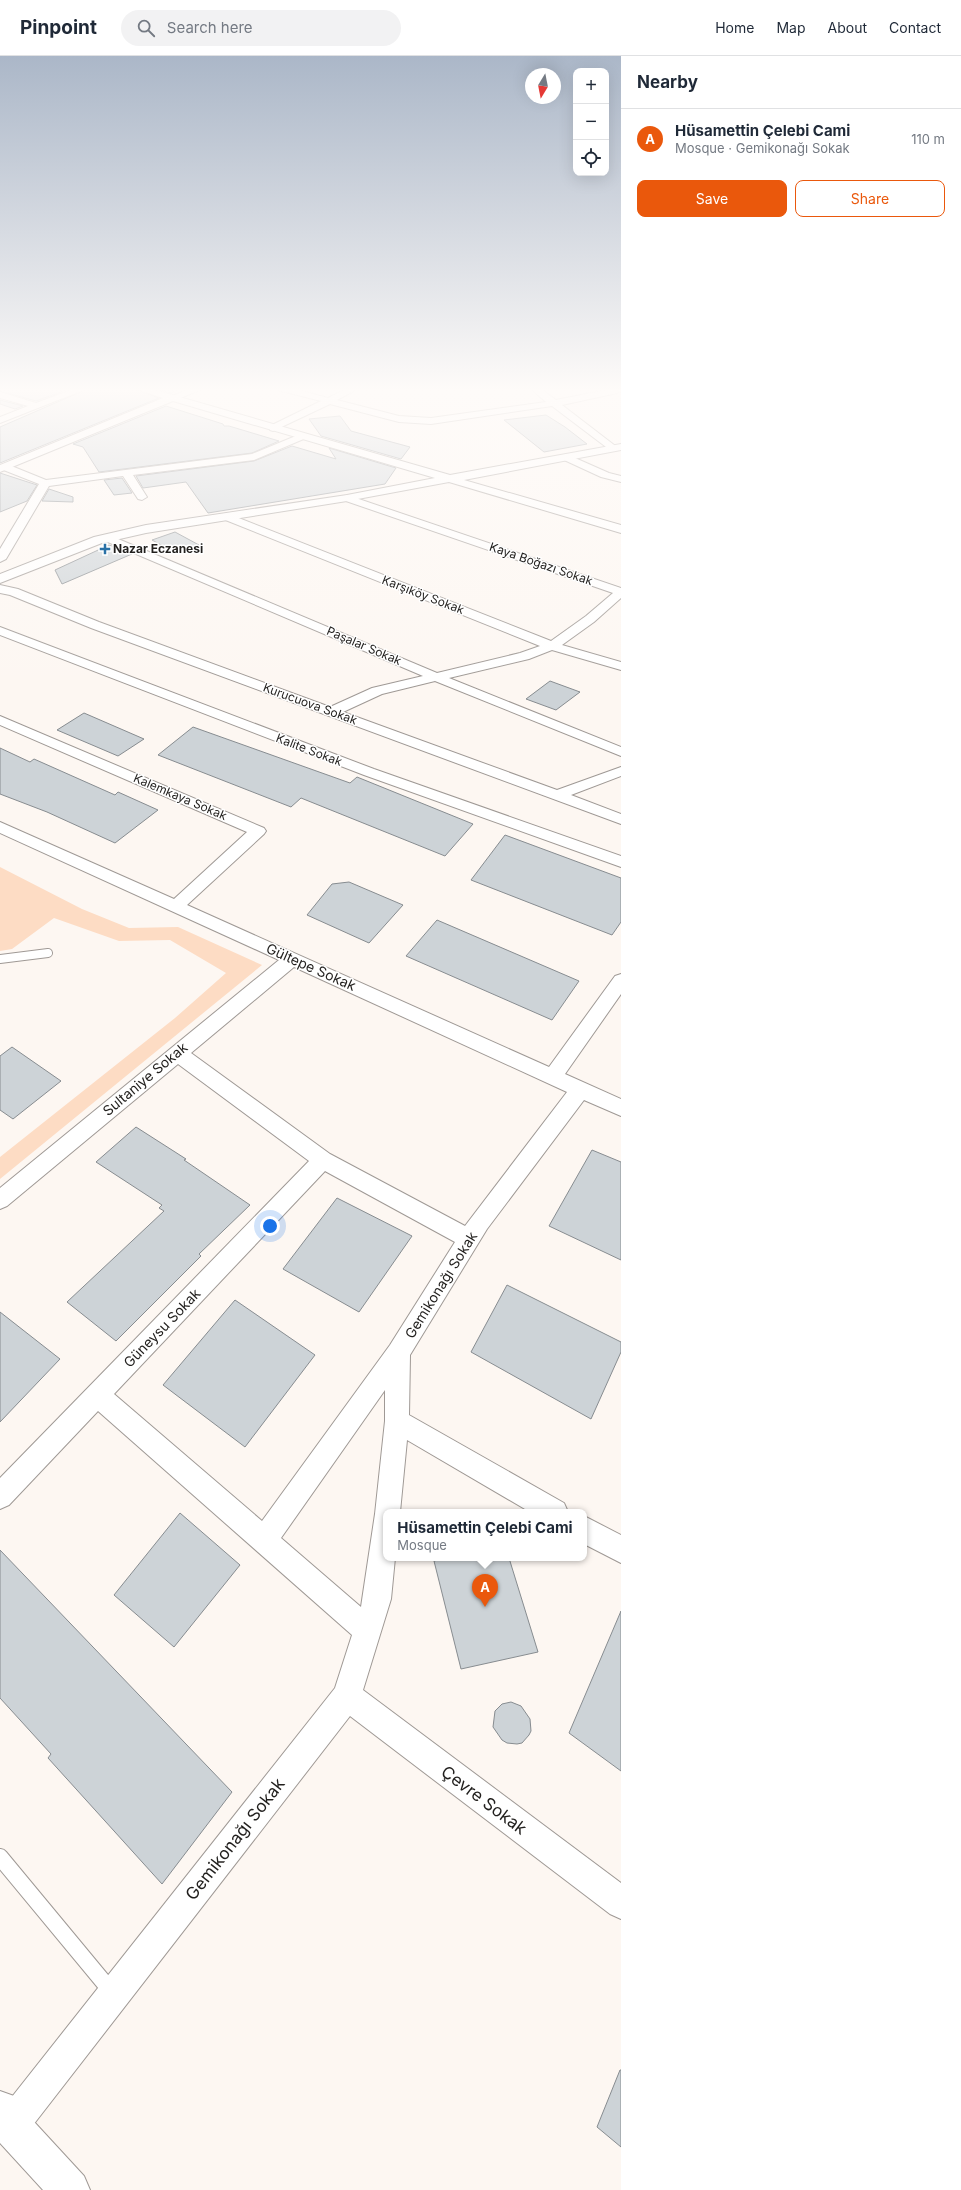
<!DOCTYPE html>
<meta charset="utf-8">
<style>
body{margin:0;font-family:Inter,sans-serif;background:#f2f2f3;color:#1f2937}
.controls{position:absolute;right:12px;top:12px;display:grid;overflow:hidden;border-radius:8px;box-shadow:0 4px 16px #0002}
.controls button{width:36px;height:36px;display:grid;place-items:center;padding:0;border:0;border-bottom:1px solid #e0e1e3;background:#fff;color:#1f2937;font:20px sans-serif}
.compass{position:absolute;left:525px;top:12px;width:36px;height:36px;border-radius:50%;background:#fff;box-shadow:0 4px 16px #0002;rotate:190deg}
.you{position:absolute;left:270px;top:1170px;width:14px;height:14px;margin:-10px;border:3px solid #fff;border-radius:50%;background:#1a73e8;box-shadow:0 0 0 6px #1a73e833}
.badge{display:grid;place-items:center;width:26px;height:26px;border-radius:50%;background:#ea580c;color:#fff;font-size:13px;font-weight:700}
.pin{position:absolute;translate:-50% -33px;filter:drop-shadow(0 1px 2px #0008)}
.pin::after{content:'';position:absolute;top:21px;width:14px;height:12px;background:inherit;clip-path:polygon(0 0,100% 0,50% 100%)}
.popup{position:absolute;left:383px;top:1453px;width:204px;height:52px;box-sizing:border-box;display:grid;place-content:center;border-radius:8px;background:#fff;filter:drop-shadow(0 1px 3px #0005);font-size:13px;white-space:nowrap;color:#747a83}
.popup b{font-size:15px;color:#1f2937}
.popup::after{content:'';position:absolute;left:50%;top:100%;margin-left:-8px;border:8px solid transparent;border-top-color:#fff}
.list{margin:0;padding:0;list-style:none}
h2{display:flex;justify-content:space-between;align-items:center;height:52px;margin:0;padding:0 16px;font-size:17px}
h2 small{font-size:13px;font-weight:400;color:#747a83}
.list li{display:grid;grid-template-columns:26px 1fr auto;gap:12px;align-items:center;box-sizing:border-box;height:60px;padding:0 16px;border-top:1px solid #e0e1e3}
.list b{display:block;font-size:15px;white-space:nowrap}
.list p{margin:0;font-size:13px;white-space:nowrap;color:#747a83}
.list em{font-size:13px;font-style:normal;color:#747a83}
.actions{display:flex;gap:8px;padding:12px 16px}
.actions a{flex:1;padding:9px 0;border:1px solid #ea580c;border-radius:8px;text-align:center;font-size:14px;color:#ea580c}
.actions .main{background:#ea580c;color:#fff}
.icon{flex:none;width:22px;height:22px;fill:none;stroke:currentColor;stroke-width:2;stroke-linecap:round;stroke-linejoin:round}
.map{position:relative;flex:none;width:621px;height:2134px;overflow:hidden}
header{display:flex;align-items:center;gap:24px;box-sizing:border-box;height:56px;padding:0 20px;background:#fff;border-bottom:1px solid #e0e1e3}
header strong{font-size:19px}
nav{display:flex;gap:22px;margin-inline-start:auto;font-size:14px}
.search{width:280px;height:36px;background:#f2f2f3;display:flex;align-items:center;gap:10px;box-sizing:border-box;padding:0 14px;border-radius:22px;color:#747a83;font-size:15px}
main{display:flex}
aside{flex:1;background:#fff}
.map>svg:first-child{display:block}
.green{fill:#fddcc4}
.building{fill:#cdd3d7;stroke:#878c90}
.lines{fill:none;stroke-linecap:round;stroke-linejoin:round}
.service-far1-casing{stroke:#9f9995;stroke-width:10}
.service-casing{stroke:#9f9995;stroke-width:18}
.minor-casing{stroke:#9f9995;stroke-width:2}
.tertiary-casing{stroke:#9f9995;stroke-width:2}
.secondary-casing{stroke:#9f9995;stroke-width:2}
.service-far1{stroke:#fff;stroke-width:8}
.service{stroke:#fff;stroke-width:16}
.minor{fill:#fff;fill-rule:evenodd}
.tertiary{fill:#fff;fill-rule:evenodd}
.secondary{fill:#fff;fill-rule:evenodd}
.poi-dot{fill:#2a71a6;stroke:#fff;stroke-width:1.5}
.labels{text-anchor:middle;stroke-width:3;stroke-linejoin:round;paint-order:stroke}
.far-poi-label{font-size:12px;font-weight:bold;fill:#211f1d;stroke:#fff;text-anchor:start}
.far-street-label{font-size:12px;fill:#211f1d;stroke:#fff}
.street-label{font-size:14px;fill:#211f1d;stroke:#fff}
.near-street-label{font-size:17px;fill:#211f1d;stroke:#fff}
</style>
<header>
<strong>Pinpoint</strong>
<div class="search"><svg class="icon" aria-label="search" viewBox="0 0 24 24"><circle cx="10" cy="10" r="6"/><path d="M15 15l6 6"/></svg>Search here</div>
<nav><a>Home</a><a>Map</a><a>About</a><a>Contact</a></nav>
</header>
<main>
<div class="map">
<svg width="621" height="2134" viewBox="0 0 621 2134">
<rect width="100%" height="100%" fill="#fdf7f2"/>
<polygon class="green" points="0,811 82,853 129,872 178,871 262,909 0,1123 0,1101 175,962 226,917 170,884 119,885 54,862 12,893 0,895"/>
<g class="building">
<polygon points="0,331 75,331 36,345 0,335"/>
<polygon points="92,331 129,331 159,342 0,407 0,371"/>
<polygon points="150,331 186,331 171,337"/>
<polygon points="0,344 23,350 15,353 0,348"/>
<polygon points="166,350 223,368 224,370 229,370 279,385 252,397 99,416 83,391 73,388"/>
<polygon points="546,359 565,371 587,388 544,396 504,364"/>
<polygon points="340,360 351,375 410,391 401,403 321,380 309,363"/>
<polygon points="292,390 336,403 329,392 396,412 385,428 208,457 186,426 143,432 136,420 254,405"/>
<polygon points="0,417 37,429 27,445 0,456"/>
<polygon points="122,422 132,437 114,439 104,424"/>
<polygon points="49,433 73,441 73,446 42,445"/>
<polygon points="175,476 199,489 176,497 152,484"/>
<polygon points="109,489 132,498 62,528 55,514"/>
<polygon points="550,625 580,636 556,654 526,643"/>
<polygon points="84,657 144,683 118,700 57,674"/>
<polygon points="193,671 350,727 357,721 473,768 445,800 301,742 291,751 158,699"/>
<polygon points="0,692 30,706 34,703 115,739 118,736 158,754 115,787 47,756 0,738"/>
<polygon points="505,779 621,822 621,866 612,879 471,824"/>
<polygon points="349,826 403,849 369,887 307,859 332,828"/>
<polygon points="437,864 579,925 552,964 406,900"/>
<polygon points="12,991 61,1025 13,1063 0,1054 0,1000"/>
<polygon points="136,1071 186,1103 184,1104 250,1149 199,1198 201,1200 116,1285 67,1246 164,1155 159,1152 162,1149 96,1106"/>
<polygon points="592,1094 621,1106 621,1204 549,1170"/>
<polygon points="337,1142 412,1180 359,1256 283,1213"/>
<polygon points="507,1229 621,1286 621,1296 591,1363 471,1296"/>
<polygon points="235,1244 315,1299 245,1391 163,1329"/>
<polygon points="0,1256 60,1303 0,1366"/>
<polygon points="180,1457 240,1509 174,1591 114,1539"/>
<polygon points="0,1494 232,1736 162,1828 48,1702 51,1698 0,1642"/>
<polygon points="448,1502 509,1502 538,1596 461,1613 434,1505"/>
<polygon points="621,1555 621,1715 569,1677"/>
<polygon points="511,1646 521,1650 530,1663 531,1675 529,1679 522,1687 517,1688 507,1687 502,1684 493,1671 495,1655 502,1648"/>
<polygon points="620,2014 621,2014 621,2091 597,2071"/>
</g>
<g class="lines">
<defs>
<polyline id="service-far1" points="0,903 48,897"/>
<polyline id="service" points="0,1801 111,1935"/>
<g id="minor">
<polygon points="79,331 91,331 0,367 0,361 28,350 0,342 0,336 36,347"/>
<polygon points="194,331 206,331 176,344 173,345 168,342"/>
<polygon points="273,331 287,331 328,342 350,331 361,331 337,344 399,360 431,362 546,346 529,331 538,331 556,344 621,331 621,335 617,337 562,349 618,392 616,394 610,394 552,350 431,368 399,366 330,348 273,375 270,374 270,370 321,345 274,333"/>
<polygon points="303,377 308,380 306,382 254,404 133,419 147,441 142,444 138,443 123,420 49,430 6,503 0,506 0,493 39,428 1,413 1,409 9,409 46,424 252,398"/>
<polygon points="566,398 609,417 621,420 621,426 601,421 562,403 561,401"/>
<polygon points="347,439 621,532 621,542 594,566 562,589 621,606 621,614 552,594 529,603 449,622 621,691 621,700 435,625 382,638 343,656 557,734 621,711 621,720 571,739 621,758 621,768 91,572 10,539 0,537 0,529 18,533 99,566 330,651 372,632 423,620 103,484 101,482 103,480 111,480 437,617 520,597 540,590 223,463 222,461 223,459 231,459 551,585 586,560 613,537 343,444 342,442"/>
<polygon points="0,571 374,713 621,800 621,811 364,719 0,579"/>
<path d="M0,660L264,772L266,775L264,778L187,849L549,1011L615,920L621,918V938L565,1018L621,1043V1060L584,1044L487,1173L410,1299L409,1359L564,1447L568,1456H530L407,1384L400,1456H386V1502H395L391,1543L363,1634L621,1827V1863L610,1858L350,1660L23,2082L11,2088L0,2083V2056L335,1632L352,1579L98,1355L9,1449L0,1453V1422L309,1105L178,1008L7,1150L0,1153V1132L279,904L0,777V766L174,843L247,776L0,669ZM294,911L567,1036L465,1170L330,1098L191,997ZM325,1115L455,1186L390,1289L262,1465L114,1338ZM385,1334V1365L375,1458L361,1551L281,1482Z"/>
<polygon points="584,1460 621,1479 621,1507 584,1488"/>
</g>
<polygon id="tertiary" points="130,331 145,331 450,419 621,388 621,394 464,424 621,469 621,477 449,426 347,445 146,477 102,487 0,527 0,518 94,481 146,469 347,439 435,422 173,345 0,416 0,409 163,342"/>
<polygon id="secondary" points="0,2035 14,2040 25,2056 84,2120 90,2134 43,2134 0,2087"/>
</defs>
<use href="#service-far1" class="service-far1-casing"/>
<use href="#service" class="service-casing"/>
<use href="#minor" class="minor-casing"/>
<use href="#tertiary" class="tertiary-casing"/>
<use href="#secondary" class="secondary-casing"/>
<use href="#service-far1" class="service-far1"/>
<use href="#service" class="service"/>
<use href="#minor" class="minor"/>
<use href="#tertiary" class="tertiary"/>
<use href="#secondary" class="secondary"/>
</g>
<linearGradient id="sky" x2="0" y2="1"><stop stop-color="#abb7c8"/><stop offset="0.53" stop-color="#fefbf9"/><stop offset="1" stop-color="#fefbf9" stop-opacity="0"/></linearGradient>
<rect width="621" height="630" fill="url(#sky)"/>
<path class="poi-dot" d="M103 487h4v4h4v4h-4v4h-4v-4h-4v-4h4z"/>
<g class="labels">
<g class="far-poi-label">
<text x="113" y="497">Nazar Eczanesi</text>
</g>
<g class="far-street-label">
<text transform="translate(541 508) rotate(19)" y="4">Kaya Boğazı Sokak</text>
<text transform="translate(423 539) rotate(21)" y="4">Karşıköy Sokak</text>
<text transform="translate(364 590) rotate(23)" y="4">Paşalar Sokak</text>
<text transform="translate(310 648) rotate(20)" y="4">Kurucuova Sokak</text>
<text transform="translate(309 694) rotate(21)" y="4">Kalite Sokak</text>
<text transform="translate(180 741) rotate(23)" y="4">Kalemkaya Sokak</text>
</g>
<g class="street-label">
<text transform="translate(311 911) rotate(24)" y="5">Gültepe Sokak</text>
<text transform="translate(145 1023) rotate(-40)" y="5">Sultaniye Sokak</text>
<text transform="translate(441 1229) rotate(-58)" y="5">Gemikonağı Sokak</text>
<text transform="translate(162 1272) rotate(-46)" y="5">Güneysu Sokak</text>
</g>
<g class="near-street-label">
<text transform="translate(484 1744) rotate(37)" y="6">Çevre Sokak</text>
<text transform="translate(235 1783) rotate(-52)" y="6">Gemikonağı Sokak</text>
</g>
</g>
</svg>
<div class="controls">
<button>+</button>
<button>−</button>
<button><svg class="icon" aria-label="locate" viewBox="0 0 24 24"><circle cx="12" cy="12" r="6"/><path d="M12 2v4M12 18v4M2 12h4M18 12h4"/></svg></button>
</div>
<svg class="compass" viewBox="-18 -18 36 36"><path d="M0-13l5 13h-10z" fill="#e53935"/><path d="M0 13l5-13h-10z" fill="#747a83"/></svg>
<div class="you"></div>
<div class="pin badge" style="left:485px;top:1551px">A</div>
<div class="popup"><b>Hüsamettin Çelebi Cami</b>Mosque</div>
</div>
<aside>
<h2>Nearby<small></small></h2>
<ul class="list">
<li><span class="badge">A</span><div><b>Hüsamettin Çelebi Cami</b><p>Mosque · Gemikonağı Sokak</p></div><em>110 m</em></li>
</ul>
<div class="actions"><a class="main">Save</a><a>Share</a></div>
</aside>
</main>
